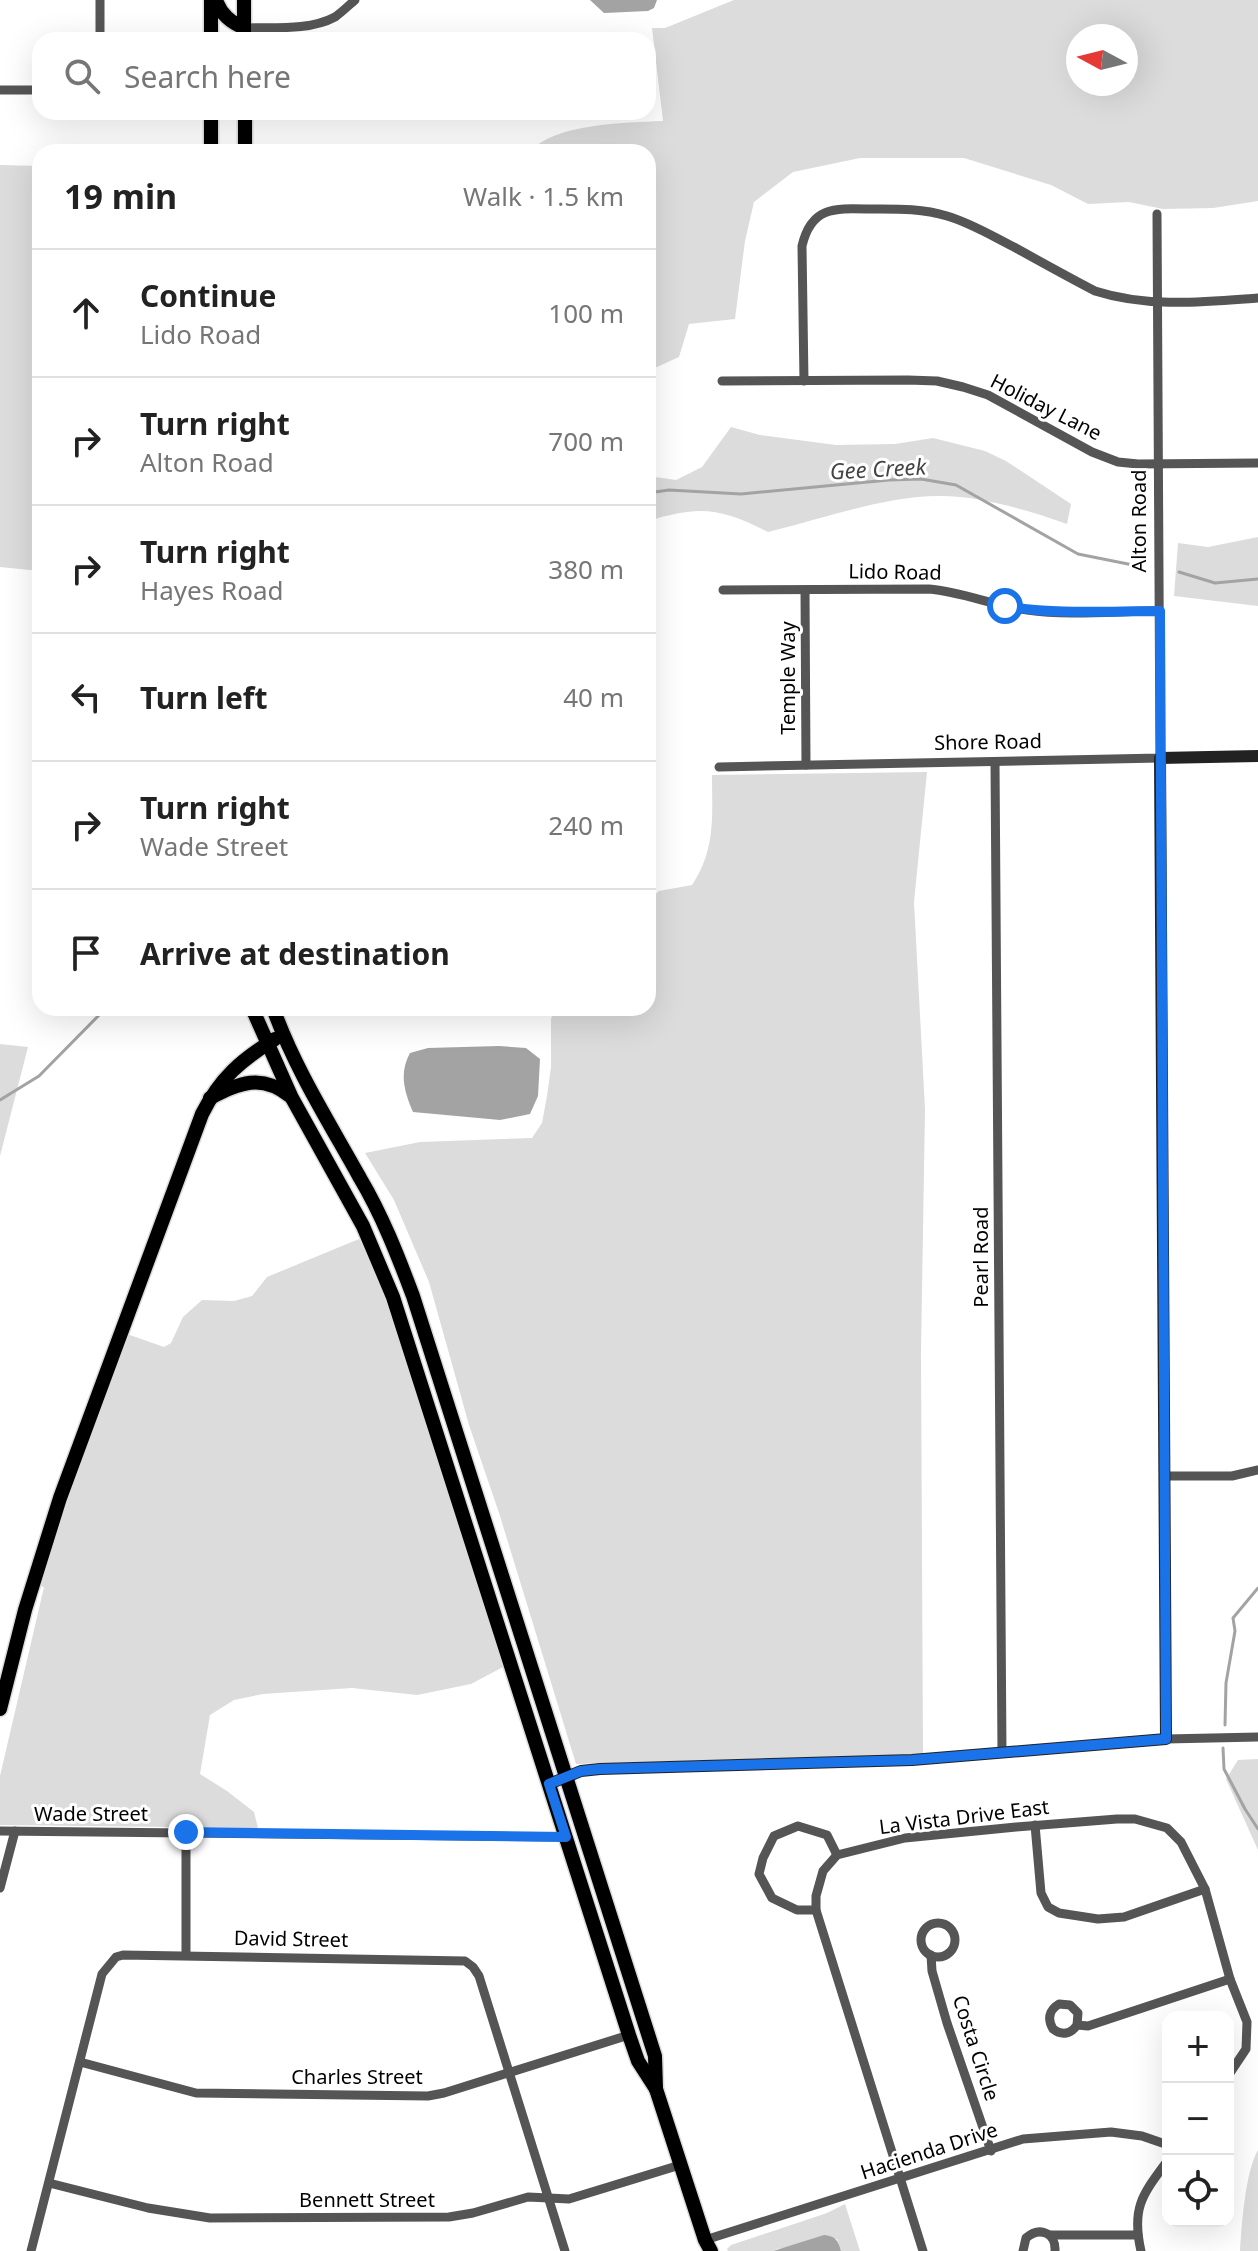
<!DOCTYPE html>
<meta charset="utf-8">
<style>
body{margin:0;font-family:"Noto Sans",sans-serif;background:#f6f6f6;color:#222}
.controls{position:absolute;right:24px;bottom:24px;display:grid;overflow:hidden;border-radius:16px;box-shadow:0 8px 32px #0002}
.controls button{width:72px;height:72px;display:grid;place-items:center;padding:0;border:0;border-bottom:2px solid #e0e0e0;background:#fff;color:#222;font:40px sans-serif}
.compass{position:absolute;left:1066px;top:24px;width:72px;height:72px;border-radius:50%;background:#fff;box-shadow:0 8px 32px #0002;rotate:277deg}
.stop{position:absolute;width:24px;height:24px;margin:-18px;border:6px solid #1a73e8;border-radius:50%;background:#fff}
.stop.end{background:#1a73e8;border-color:#fff;box-shadow:0 2px 8px #0008}
.list{margin:0;padding:0;list-style:none}
h2{display:flex;justify-content:space-between;align-items:center;height:104px;margin:0;padding:0 32px;font-size:34px}
h2 small{font-size:26px;font-weight:400;color:#767676}
.list li{display:grid;grid-template-columns:52px 1fr auto;gap:24px;align-items:center;box-sizing:border-box;height:128px;padding:0 32px;border-top:2px solid #e0e0e0}
.list b{display:block;font-size:30px;white-space:nowrap}
.list p{margin:0;font-size:26px;white-space:nowrap;color:#767676}
.list em{font-size:26px;font-style:normal;color:#767676}
.icon{flex:none;width:44px;height:44px;fill:none;stroke:currentColor;stroke-width:2;stroke-linecap:round;stroke-linejoin:round}
.map{position:relative;flex:none;width:1258px;height:2251px;overflow:hidden}
.search{position:absolute;background:#fff;box-shadow:0 8px 32px #0002;left:32px;top:32px;width:624px;height:88px;display:flex;align-items:center;gap:20px;box-sizing:border-box;padding:0 28px;border-radius:24px;color:#767676;font-size:30px}
.panel{position:absolute;background:#fff;box-shadow:0 8px 32px #0002;left:32px;top:144px;width:624px;height:872px;border-radius:24px}
.map>svg:first-child{display:block}
.green{fill:#dcdcdc;fill-rule:evenodd}
.water{fill:#a3a3a3}
.lines{fill:none;stroke-linecap:round;stroke-linejoin:round}
.stream{stroke:#a3a3a3;stroke-width:3}
.primary-casing{stroke:#dbdbdb;stroke-width:17}
.street{stroke:#555;stroke-width:9}
.secondary{stroke:#222;stroke-width:12}
.primary{stroke:#000;stroke-width:14}
.route{stroke:#1a73e8;stroke-width:10}
.labels{text-anchor:middle;stroke-width:6;stroke-linejoin:round;paint-order:stroke}
.street-label{font-size:20px;fill:#000;stroke:#fff}
.water-label{font-size:22px;font-style:italic;fill:#444;stroke:#fff}
</style>
<div class="map">
<svg width="1258" height="2251" viewBox="0 0 1258 2251">
<rect width="100%" height="100%" fill="#fff"/>
<g class="green">
<path d="M734,0H1258V201L1213,208L1163,209L1129,202L1088,204L1051,185L964,158H860L793,172L754,202L745,241L735,319L689,324L679,357L648,371V152H529C556,123 624,123 663,121L652,28H665ZM1078,36H1126V84H1078Z"/>
<polygon points="0,165 40,166 40,571 0,567"/>
<path d="M731,427L760,435L836,445L895,444L933,438L985,451L1006,461L1071,504L1067,524C1031,511 980,496 942,496C887,495 822,519 768,532C720,508 701,505 648,521V476L676,480L702,467Z"/>
<polygon points="1258,537 1258,606 1174,596 1178,543 1208,547"/>
<path d="M927,772L914,902L925,1109L921,1352L923,1754L576,1764L499,1513L469,1425L429,1282L394,1200L365,1153L420,1142L532,1138L542,1123L547,1096L551,1067V1019L555,1008H648V901L659,891L692,885C716,849 712,816 712,775Z"/>
<polygon points="0,1044 28,1047 0,1156"/>
<path d="M359,1239C384,1290 401,1342 418,1396L417,1399L420,1400L505,1666L471,1684L417,1695L352,1688L263,1694L234,1700L210,1715L200,1774L227,1791L254,1812L258,1828L0,1825V1776L44,1587L39,1586L66,1499L127,1334L164,1347L171,1343L183,1317L202,1300L234,1301L252,1296L267,1277Z"/>
<polygon points="1258,1759 1258,1850 1226,1779 1238,1760"/>
<path d="M1258,2150V2251H1240C1242,2223 1245,2173 1258,2150Z"/>
<polygon points="845,2204 860,2251 841,2251 837,2239 777,2249 773,2251 728,2251 727,2249 731,2245 827,2213"/>
</g>
<g class="water">
<polygon points="590,0 657,0 654,8 648,11 604,13"/>
<path d="M499,1046L526,1048L540,1059L538,1096L530,1114L500,1120L413,1112C404,1091 399,1073 410,1053L428,1048Z"/>
<path d="M824,2235C835,2236 838,2240 841,2251H773Z"/>
</g>
<g class="lines">
<g class="stream">
<polyline points="648,493 669,490 741,494 889,480 921,479 956,485 1078,554 1138,566"/>
<polyline points="1179,572 1215,583 1258,579"/>
<polyline points="0,1100 39,1076 106,1008"/>
<polyline points="1225,1725 1226,1683 1235,1631 1233,1618 1258,1588"/>
<polyline points="1223,1748 1224,1769 1245,1809 1258,1829"/>
</g>
<defs>
<g id="primary">
<polyline points="211,0 211,40"/>
<path d="M216,0C221,15 231,22 244,28"/>
<polyline points="244,0 244,40"/>
<polyline points="211,112 211,152"/>
<polyline points="245,112 245,152"/>
<polyline points="252,1008 292,1098 363,1226 393,1297 629,2035 638,2061 656,2089"/>
<path d="M273,1008C295,1069 329,1122 360,1178C382,1215 398,1256 413,1296L655,2056L656,2089L705,2240L711,2251"/>
<path d="M210,1098C240,1083 261,1073 290,1096"/>
<path d="M0,1709L25,1610L60,1498L202,1114C220,1078 241,1060 275,1039"/>
</g>
</defs>
<use href="#primary" class="primary-casing"/>
<g class="street">
<polyline points="100,0 100,40"/>
<path d="M244,28C273,27 309,31 335,17C342,12 348,6 355,0"/>
<polyline points="0,90 40,90"/>
<polyline points="722,381 908,380 937,381 963,387 988,395 1092,452 1118,462 1138,464 1258,463"/>
<path d="M804,381L802,246C811,207 834,208 868,209C895,209 921,208 947,216C971,223 992,236 1014,247C1041,262 1068,277 1095,291C1148,308 1203,302 1258,298"/>
<path d="M723,590L929,589C963,592 994,606 1027,610C1069,616 1117,611 1160,611"/>
<polyline points="805,590 806,765"/>
<polyline points="995,762 1002,1753"/>
<polyline points="719,767 1160,758 1157,214"/>
<polyline points="1164,1476 1232,1476 1258,1470"/>
<polyline points="1166,1739 1258,1737"/>
<polyline points="1035,1825 1041,1893 1048,1907 1059,1913 1098,1919 1124,1917 1205,1889"/>
<polyline points="0,1831 566,1837"/>
<polyline points="0,1888 15,1831"/>
<polyline points="816,1910 797,1910 772,1898 759,1874 763,1858 774,1836 798,1826 827,1835 837,1855"/>
<circle cx="938" cy="1940" r="17"/>
<polyline points="186,1955 186,1832"/>
<polyline points="931,1955 932,1971 947,2023 991,2151"/>
<path d="M1077,2025L1078,2013L1070,2005L1059,2004C1049,2010 1047,2019 1053,2029C1062,2036 1071,2034 1077,2025L1088,2026L1230,1979"/>
<polyline points="80,2062 196,2093 428,2096 444,2093 629,2035"/>
<polyline points="49,2183 148,2208 210,2218 449,2217 473,2213 528,2197 569,2199 680,2165"/>
<polyline points="1050,2235 1138,2235"/>
<polyline points="705,2240 1023,2139 1111,2132 1142,2136 1168,2145"/>
<polyline points="31,2251 102,1974 116,1957 123,1955 465,1961 473,1967 479,1976 565,2251"/>
<polyline points="923,2251 816,1910 816,1896 823,1871 837,1855 905,1838 1016,1827 1117,1819 1135,1819 1167,1828 1181,1842 1205,1889 1230,1979 1247,2022 1246,2049 1228,2076"/>
<path d="M1023,2251L1026,2238C1040,2226 1056,2233 1055,2251"/>
<path d="M1141,2251C1131,2207 1143,2194 1168,2160"/>
</g>
<polyline class="secondary" points="549,1784 581,1771 600,1769 912,1760 1166,1739 1160,758 1258,756"/>
<use href="#primary" class="primary"/>
</g>
<g class="lines">
<path class="route" d="M186,1832L566,1837L549,1784L581,1771L600,1769L912,1760L1166,1739L1160,611C1108,611 1056,615 1005,606"/>
</g>
<g class="labels">
<g class="street-label">
<text transform="translate(1046 407) rotate(27)" y="7">Holiday Lane</text>
<text transform="translate(1139 521) rotate(-90)" y="7">Alton Road</text>
<text transform="translate(895 572) rotate(1)" y="7">Lido Road</text>
<text transform="translate(788 678) rotate(-90)" y="7">Temple Way</text>
<text transform="translate(988 742) rotate(-1)" y="7">Shore Road</text>
<text transform="translate(981 1257) rotate(-90)" y="7">Pearl Road</text>
<text x="91" y="1821">Wade Street</text>
<text transform="translate(964 1817) rotate(-7)" y="7">La Vista Drive East</text>
<text transform="translate(291 1939) rotate(1)" y="7">David Street</text>
<text transform="translate(976 2048) rotate(72)" y="7">Costa Circle</text>
<text x="357" y="2084">Charles Street</text>
<text transform="translate(929 2151) rotate(-18)" y="7">Hacienda Drive</text>
<text x="367" y="2207">Bennett Street</text>
</g>
<g class="water-label">
<text transform="translate(878 469) rotate(-3)" y="8">Gee Creek</text>
</g>
</g>
</svg>
<div class="controls">
<button>+</button>
<button>−</button>
<button><svg class="icon" aria-label="locate" viewBox="0 0 24 24"><circle cx="12" cy="12" r="6"/><path d="M12 2v4M12 18v4M2 12h4M18 12h4"/></svg></button>
</div>
<svg class="compass" viewBox="-18 -18 36 36"><path d="M0-13l5 13h-10z" fill="#e53935"/><path d="M0 13l5-13h-10z" fill="#767676"/></svg>
<div class="stop" style="left:1005px;top:606px"></div>
<div class="stop end" style="left:186px;top:1832px"></div>
<div class="search"><svg class="icon" aria-label="search" viewBox="0 0 24 24"><circle cx="10" cy="10" r="6"/><path d="M15 15l6 6"/></svg>Search here</div>
<section class="panel">
<h2>19 min<small>Walk · 1.5 km</small></h2>
<ul class="list">
<li><svg class="icon" aria-label="ahead" viewBox="0 0 24 24"><path d="M12 20V5M6 11l6-6 6 6"/></svg><div><b>Continue</b><p>Lido Road</p></div><em>100 m</em></li>
<li><svg class="icon" aria-label="right" viewBox="0 0 24 24"><path d="M7 20v-9h11M14 6l5 5-5 5"/></svg><div><b>Turn right</b><p>Alton Road</p></div><em>700 m</em></li>
<li><svg class="icon" aria-label="right" viewBox="0 0 24 24"><path d="M7 20v-9h11M14 6l5 5-5 5"/></svg><div><b>Turn right</b><p>Hayes Road</p></div><em>380 m</em></li>
<li><svg class="icon" aria-label="left" viewBox="0 0 24 24"><path d="M17 20v-9H6M10 6l-5 5 5 5"/></svg><div><b>Turn left</b></div><em>40 m</em></li>
<li><svg class="icon" aria-label="right" viewBox="0 0 24 24"><path d="M7 20v-9h11M14 6l5 5-5 5"/></svg><div><b>Turn right</b><p>Wade Street</p></div><em>240 m</em></li>
<li><svg class="icon" aria-label="arrive" viewBox="0 0 24 24"><path d="M6 21V4h12l-3 4 3 4H6"/></svg><div><b>Arrive at destination</b></div></li>
</ul>
</section>
</div>
